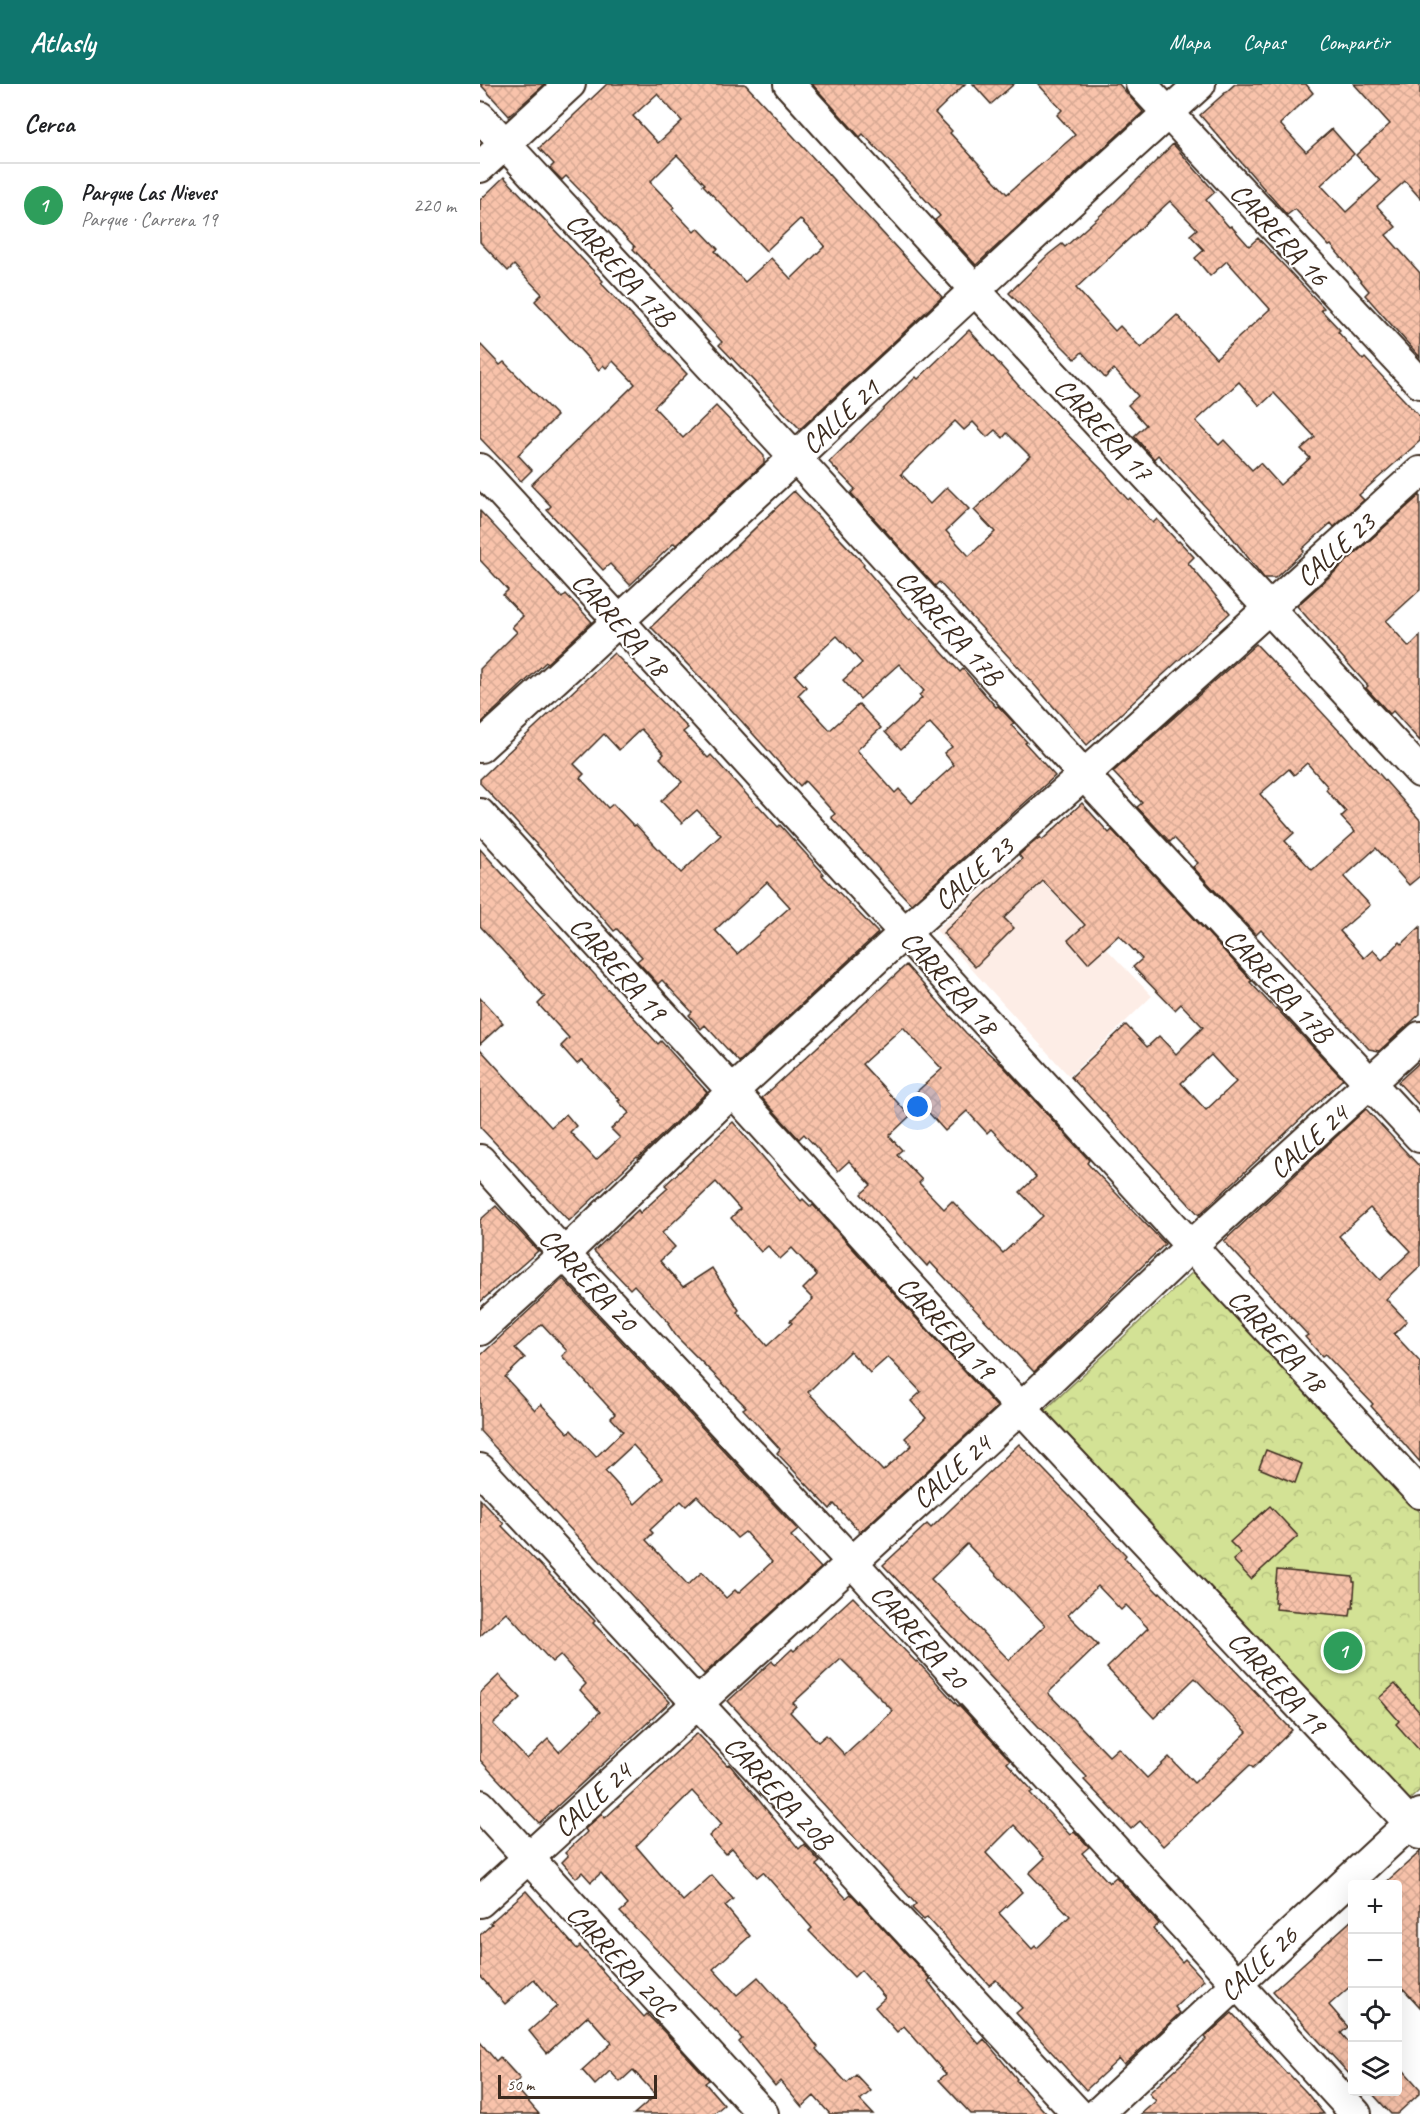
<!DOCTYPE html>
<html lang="es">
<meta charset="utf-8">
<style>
body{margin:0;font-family:Caveat,sans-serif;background:#f6f6f6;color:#202124}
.controls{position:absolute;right:18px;bottom:18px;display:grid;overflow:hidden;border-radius:6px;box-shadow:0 6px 24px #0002}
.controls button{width:54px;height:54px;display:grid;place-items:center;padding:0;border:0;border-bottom:2px solid #e0e0e0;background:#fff;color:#202124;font:30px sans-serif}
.scale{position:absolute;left:18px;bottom:15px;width:159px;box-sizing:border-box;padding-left:6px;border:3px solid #3b2a1e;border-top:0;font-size:16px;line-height:21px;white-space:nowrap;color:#3b2a1e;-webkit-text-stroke:4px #fff;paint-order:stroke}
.you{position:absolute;left:438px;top:1023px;width:21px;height:21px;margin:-15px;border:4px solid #fff;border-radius:50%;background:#1a73e8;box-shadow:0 0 0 9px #1a73e833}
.badge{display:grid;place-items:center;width:39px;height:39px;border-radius:50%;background:#0f766e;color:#fff;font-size:20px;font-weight:700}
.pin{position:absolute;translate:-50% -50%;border:3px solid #fff;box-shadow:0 2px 6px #0006}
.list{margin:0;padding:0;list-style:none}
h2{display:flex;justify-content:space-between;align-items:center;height:78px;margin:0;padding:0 24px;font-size:26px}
h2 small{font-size:20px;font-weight:400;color:#757577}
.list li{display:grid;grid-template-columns:39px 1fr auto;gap:18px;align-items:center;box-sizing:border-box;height:84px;padding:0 24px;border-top:2px solid #e0e0e0}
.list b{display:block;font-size:22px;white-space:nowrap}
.list p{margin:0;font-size:20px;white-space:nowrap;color:#757577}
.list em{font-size:20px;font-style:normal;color:#757577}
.icon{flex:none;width:33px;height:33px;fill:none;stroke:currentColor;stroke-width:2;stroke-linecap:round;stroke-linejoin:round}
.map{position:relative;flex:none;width:940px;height:2030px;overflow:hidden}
header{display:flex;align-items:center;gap:36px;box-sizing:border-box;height:84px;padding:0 30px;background:#0f766e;color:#fff}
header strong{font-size:28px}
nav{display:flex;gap:33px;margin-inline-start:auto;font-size:21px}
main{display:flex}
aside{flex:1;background:#fff}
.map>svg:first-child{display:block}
.built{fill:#fdede6}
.forest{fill:url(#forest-crowns);stroke:#87865a;stroke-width:1.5}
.building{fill:url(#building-cross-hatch);stroke:#3b2a1e;stroke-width:1.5;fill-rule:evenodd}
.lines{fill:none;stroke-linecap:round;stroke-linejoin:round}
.minor-casing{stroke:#3b2a1e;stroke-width:34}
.minor{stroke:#fff;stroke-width:30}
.labels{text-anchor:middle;stroke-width:4.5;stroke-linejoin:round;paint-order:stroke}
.street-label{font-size:28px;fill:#3b2a1e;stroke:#fff}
</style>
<header>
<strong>Atlasly</strong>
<nav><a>Mapa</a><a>Capas</a><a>Compartir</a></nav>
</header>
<main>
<aside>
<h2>Cerca<small></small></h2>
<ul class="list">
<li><span class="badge" style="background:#2e9e5b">1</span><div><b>Parque Las Nieves</b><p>Parque · Carrera 19</p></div><em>220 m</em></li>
</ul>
</aside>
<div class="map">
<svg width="940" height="2030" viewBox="0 0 940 2030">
<defs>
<pattern id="forest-crowns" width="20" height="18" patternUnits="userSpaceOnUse" patternTransform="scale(1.5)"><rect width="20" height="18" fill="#d3e295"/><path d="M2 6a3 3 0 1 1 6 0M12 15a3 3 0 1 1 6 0" fill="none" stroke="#b6c280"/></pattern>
<pattern id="building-cross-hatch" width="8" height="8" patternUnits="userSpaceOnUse" patternTransform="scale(1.5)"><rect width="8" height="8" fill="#f9c3ab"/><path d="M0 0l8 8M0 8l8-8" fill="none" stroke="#d6a893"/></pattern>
</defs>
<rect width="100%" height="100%" fill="#fff"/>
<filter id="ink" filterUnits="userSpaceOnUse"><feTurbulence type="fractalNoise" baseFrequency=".0167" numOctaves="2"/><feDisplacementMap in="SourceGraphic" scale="12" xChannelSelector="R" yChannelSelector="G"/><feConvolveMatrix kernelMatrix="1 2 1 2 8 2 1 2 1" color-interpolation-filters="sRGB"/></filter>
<g filter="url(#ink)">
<polygon class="built" points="539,774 672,912 589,992 456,846"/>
<polygon class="forest" points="715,1186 940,1428 940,1706 927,1718 563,1328"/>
<g class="building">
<polygon points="0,0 65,0 29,32"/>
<path d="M127,0H265L462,213L320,345L239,261L242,258L153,165L155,163L86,92L82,96L70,84L74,80L59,64ZM177,10L202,37L178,59L153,32ZM197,71L225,100L223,101L286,167L320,135L345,162L311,195L291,174L265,198L235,167L238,165L218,144L214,148L192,125L194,123L170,98Z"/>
<polygon points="332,0 485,0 455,29 472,47 470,49 527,110 595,51 577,31 582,26 558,0 639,0 663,28 496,181 455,136 460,132 443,113 383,50 380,53"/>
<polygon points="493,0 534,0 511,20"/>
<polygon points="755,0 826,0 833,9 800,40 826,68 852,45 874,70 841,101 866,128 900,97 876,71 910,40 874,0 940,0 940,114 925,97 897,122 916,143 906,151 940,189 940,273 885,211 889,207 851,161 849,162 815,125 807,131 720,31"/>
<path d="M693,60L735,108L726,116L749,143L751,142L769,162L778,154L844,224L841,226L860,246L858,248L883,276L885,274L940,333V357L879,411L884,416L854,443L851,439L822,465L824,467L795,494H784L744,443L678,371L674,375L654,352L666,341L648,321L658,312L634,285L625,294L602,268L595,275L529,209L569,170L582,160L585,163L634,119ZM690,117L717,145L710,151L724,166L715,174L730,192L747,177L790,225L736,274L697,231L661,264L640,242L635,247L596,204ZM759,298L780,322L794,309L835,353L821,365L830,374L800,401L780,379L772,386L744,356L739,361L716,337Z"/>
<polygon points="24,93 123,197 121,199 207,290 174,323 203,354 236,322 284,372 284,379 196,461 194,459 150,501 130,480 123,486 67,426 71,422 51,401 155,300 133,277 126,284 123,281 119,286 55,217 62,210 34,181 28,187 0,158 0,116"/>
<path d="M489,246L538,301L625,389L648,416L650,414L673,439L677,435L698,458L699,457L714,473L708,479L750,529L607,661L543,588L459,498L455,502L371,409L375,405L349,378L436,293L438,295ZM475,337L484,346L493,338L507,353L515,346L523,354L527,349L550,372L494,426L515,448L489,472L466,447L489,425L467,403L450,420L421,390Z"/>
<polygon points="0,260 20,281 24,278 77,332 38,371 52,386 41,397 0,354"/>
<path d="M314,407L384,480L383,482L429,535L431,534L480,588L483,585L516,623L518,622L534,639L531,641L547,658L545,659L575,692L431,820L351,733L355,730L325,697L320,702L246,620L171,543ZM357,552L382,579L363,596L380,615L419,580L444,607L439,611L442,614L405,648L421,665L450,639L472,663L464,669L474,681L432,719L419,705L415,709L377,666L401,644L379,620L350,646L318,611L326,603L315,591Z"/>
<polygon points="940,411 940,506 906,537 929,563 940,552 940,657 913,627 910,630 886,604 888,602 817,522"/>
<polygon points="0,427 82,514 86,510 112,538 67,579 66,578 0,640 0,585 37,548 32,543 43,532 23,511 28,506 0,476"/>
<path d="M776,560L825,612L826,611L862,650L863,649L940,736V792L929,801L896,764L864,793L890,821L860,847L884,874L893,866L902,876L920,858L922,860L940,843V930L899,967L889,965L781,846L776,851L713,783L718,779L695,755L694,754L690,758L657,723L662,719L633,688ZM827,679L848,703L846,706L866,728L861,733L875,748L832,786L805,757L814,749L780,710L809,685L814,691Z"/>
<path d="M134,569L208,644L203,648L228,674L231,671L277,722L278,721L298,743L300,741L344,790L342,791L398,849L259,978L225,941L221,945L209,931L212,928L182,896L178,900L157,877L162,873L137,845L134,847L104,812L0,699V695L24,672ZM161,645L184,670L180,674L202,698L181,717L202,739L217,726L241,751L201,789L156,741L154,742L133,720L128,724L100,694L104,690L94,680L124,650L139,666ZM287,798L310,823L257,870L235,846Z"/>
<path d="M602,719L629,749L632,746L772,897L770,898L795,925L796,924L863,995L719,1131L591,993L646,941L667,963L679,952L696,970L723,943L701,920L695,926L653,883L662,875L639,851L608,879L588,856L605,841L563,797L524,834L534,844L495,883L463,849L542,775L539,771L547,764L560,753L562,756ZM731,971L756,998L726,1026L701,999Z"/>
<polygon points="0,765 178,960 181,957 227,1008 158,1074 157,1073 89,1137 0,1043 0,965 71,1043 86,1030 96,1042 90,1048 116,1076 140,1054 131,1045 149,1029 138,1017 140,1016 102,976 97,980 81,962 89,954 58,920 65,913 0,842"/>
<path d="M426,881L486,949L523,982L609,1076L607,1079L685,1160L554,1288L450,1178L447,1182L381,1110L391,1101L369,1077L358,1087L324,1050L319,1055L282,1014ZM423,943L462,985L433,1011L465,1047L487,1027L507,1049L511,1045L556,1093L540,1108L563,1132L523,1169L472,1117L464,1125L439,1099L442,1096L417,1070L422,1066L409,1052L430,1032L382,980Z"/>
<polygon points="0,914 23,939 0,960"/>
<polygon points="940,978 940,1022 918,998"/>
<path d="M886,1025L940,1083V1183L906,1215L927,1237L914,1250L940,1278V1378L891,1322L893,1320L845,1270L842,1272L825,1253L828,1251L770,1189L772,1187L744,1157ZM890,1124L931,1167L900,1196L859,1152Z"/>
<path d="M253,1038L321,1117L323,1115L331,1123L333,1121L517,1323L380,1448L354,1420L350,1425L297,1369L300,1365L263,1325L266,1323L196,1252L188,1240L189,1239L154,1201L150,1205L114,1167L158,1126L160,1129L188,1104L185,1101ZM236,1098L260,1125L251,1134L281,1168L288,1162L300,1175L312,1164L337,1191L323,1205L333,1215L310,1237L312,1239L287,1262L257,1228L259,1226L232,1184L203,1203L180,1177L195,1163L182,1149ZM370,1267L390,1289L408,1273L441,1308L431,1317L446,1334L425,1354L432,1361L403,1387L328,1308Z"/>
<polygon points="16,1122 58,1167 0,1218 0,1136"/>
<path d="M83,1195L318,1446L311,1452L341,1484L224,1590L0,1347V1272ZM62,1240L87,1267L82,1272L135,1330L131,1334L143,1347L116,1373L91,1346L88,1349L61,1320L55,1326L25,1293L45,1274L35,1264ZM153,1361L183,1394L155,1420L125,1387ZM217,1412L257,1454L265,1448L292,1478L258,1509L255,1506L246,1514L222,1488L208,1501L166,1456L173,1449L170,1446L201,1417L206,1422Z"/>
<path d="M539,1360L646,1471L644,1474L679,1510L680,1508L812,1646L773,1684L770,1681L683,1762L660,1737L651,1745L604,1696L607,1693L403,1481L447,1440L451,1444ZM487,1460L565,1541L529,1576L451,1495ZM618,1502L641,1526L646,1521L668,1544L627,1584L674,1634L715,1594L767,1648L714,1699L689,1673L667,1694L638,1664L629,1672L568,1609L618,1561L588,1531Z"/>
<polygon points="786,1366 822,1380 815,1399 779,1384"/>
<polygon points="0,1415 24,1440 22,1442 115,1537 113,1539 190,1618 59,1739 0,1676 0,1609 19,1591 41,1614 13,1640 47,1675 68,1655 79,1668 120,1628 100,1606 106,1600 80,1571 72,1578 26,1528 0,1552"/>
<polygon points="790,1422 818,1452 771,1495 753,1476 761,1469 750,1458"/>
<polygon points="797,1486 873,1493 873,1498 875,1498 873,1524 871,1524 870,1532 796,1525 797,1518 794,1518"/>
<path d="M373,1513L436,1578L437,1577L478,1622L479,1621L530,1676L527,1679L553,1707L550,1709L590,1751L594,1747L609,1763L602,1769L629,1799L636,1793L679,1840L673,1845L702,1878L705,1875L724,1896L695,1923L700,1929L644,1981L639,1975L606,2006L536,1929L542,1924L516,1896L509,1901L447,1833L444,1836L432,1824L436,1820L248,1617L292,1577L295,1581L312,1565L314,1567ZM361,1575L413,1627L365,1671L346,1651L338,1658L310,1628L316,1622L313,1619ZM534,1741L565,1774L549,1789L590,1832L557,1864L555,1862L552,1865L519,1829L542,1808L506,1769Z"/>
<polygon points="915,1600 940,1629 940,1667 916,1640 919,1637 899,1614"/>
<polygon points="217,1649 247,1681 249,1680 319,1765 324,1760 340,1778 336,1781 366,1814 371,1810 450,1895 448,1897 476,1934 499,1960 504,1955 537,1995 536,1996 567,2030 491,2030 459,1996 466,1990 424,1942 417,1948 395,1923 405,1914 381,1886 374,1893 329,1847 332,1844 283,1788 277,1793 252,1764 245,1770 229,1752 242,1740 212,1707 156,1762 203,1817 232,1791 253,1815 245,1822 270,1852 233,1885 257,1911 278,1893 317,1937 338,1963 336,1965 367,1999 376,1991 391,2007 380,2016 393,2030 350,2030 334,2012 322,2023 300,1997 295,2002 259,1958 262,1955 235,1924 234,1925 140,1828 148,1821 121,1789 111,1798 102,1788 96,1794 82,1778 88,1772 85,1769 107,1748 105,1745 122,1730 125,1734"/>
<polygon points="940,1768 940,1923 918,1899 918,1800 904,1800"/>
<polygon points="46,1807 97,1865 100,1862 164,1933 167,1930 191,1955 229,1996 225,1999 244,2021 233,2030 154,2030 176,2011 153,1986 140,1998 130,1987 115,2001 102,1986 132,1959 108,1932 67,1969 49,1947 77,1922 54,1895 25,1920 0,1892 0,1851 12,1840 10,1839"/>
<polygon points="873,1835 873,1900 849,1921 868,1943 861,1949 872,1962 872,1993 793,1907"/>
<polygon points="752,1929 807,1990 808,1989 826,2008 844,2030 661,2030 676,2017 669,2009 709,1973 727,1955 725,1953"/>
<polygon points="0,1958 16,1977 20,1973 40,1995 33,2000 59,2030 0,2030"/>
<polygon points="918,1980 940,2005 940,2009 917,2030 911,2030 890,2007 918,2007"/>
</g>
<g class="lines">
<defs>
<g id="minor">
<polyline points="309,0 496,207 940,688"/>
<polyline points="661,0 940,299"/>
<polyline points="0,33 315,373 604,691 940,1053"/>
<polyline points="0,83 90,0"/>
<polyline points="0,385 711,1162 940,1409"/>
<path d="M0,663C243,445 477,218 720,0"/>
<polyline points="0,730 541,1324 940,1750"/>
<polyline points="0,1076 84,1170 372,1478 876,2030"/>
<polyline points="0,1246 84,1170 252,1008 425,848 604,691 940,388"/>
<polyline points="0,1385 598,2030"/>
<polyline points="0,1721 283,2030"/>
<polyline points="0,1818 541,1324 711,1162 940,953"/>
<polyline points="617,2030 940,1730"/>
</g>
</defs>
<use href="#minor" class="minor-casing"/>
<use href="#minor" class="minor"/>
</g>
</g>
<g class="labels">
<g class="street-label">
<text transform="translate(800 150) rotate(47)" y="10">CARRERA 16</text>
<text transform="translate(141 185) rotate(47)" y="10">CARRERA 17B</text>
<text transform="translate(360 332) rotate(-43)" y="10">CALLE 21</text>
<text transform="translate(624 345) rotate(47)" y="10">CARRERA 17</text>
<text transform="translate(855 465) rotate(-42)" y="10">CALLE 23</text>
<text transform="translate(141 540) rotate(48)" y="10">CARRERA 18</text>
<text transform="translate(470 543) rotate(48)" y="10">CARRERA 17B</text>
<text transform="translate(493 789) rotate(-41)" y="10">CALLE 23</text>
<text transform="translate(139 884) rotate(48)" y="10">CARRERA 19</text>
<text transform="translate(470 898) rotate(48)" y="10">CARRERA 18</text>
<text transform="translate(799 901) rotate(47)" y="10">CARRERA 17B</text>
<text transform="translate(828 1057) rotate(-42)" y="10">CALLE 24</text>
<text transform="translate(109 1195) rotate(47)" y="10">CARRERA 20</text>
<text transform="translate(467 1243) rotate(47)" y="10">CARRERA 19</text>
<text transform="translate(798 1256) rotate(47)" y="10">CARRERA 18</text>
<text transform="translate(471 1387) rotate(-42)" y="10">CALLE 24</text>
<text transform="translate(440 1552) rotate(48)" y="10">CARRERA 20</text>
<text transform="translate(798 1598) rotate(47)" y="10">CARRERA 19</text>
<text transform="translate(299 1708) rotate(47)" y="10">CARRERA 20B</text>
<text transform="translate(112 1715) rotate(-43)" y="10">CALLE 24</text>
<text transform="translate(141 1876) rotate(47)" y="10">CARRERA 20C</text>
<text transform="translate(778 1879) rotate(-43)" y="10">CALLE 26</text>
</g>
</g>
</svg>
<div class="controls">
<button>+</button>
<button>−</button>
<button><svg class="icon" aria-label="locate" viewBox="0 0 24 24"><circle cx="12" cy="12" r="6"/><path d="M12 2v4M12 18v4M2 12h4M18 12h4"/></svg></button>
<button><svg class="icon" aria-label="layers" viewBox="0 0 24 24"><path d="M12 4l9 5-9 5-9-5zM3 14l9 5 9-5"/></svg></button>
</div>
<div class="scale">50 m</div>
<div class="you"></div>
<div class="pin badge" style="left:863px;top:1567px;background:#2e9e5b">1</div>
</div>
</main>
